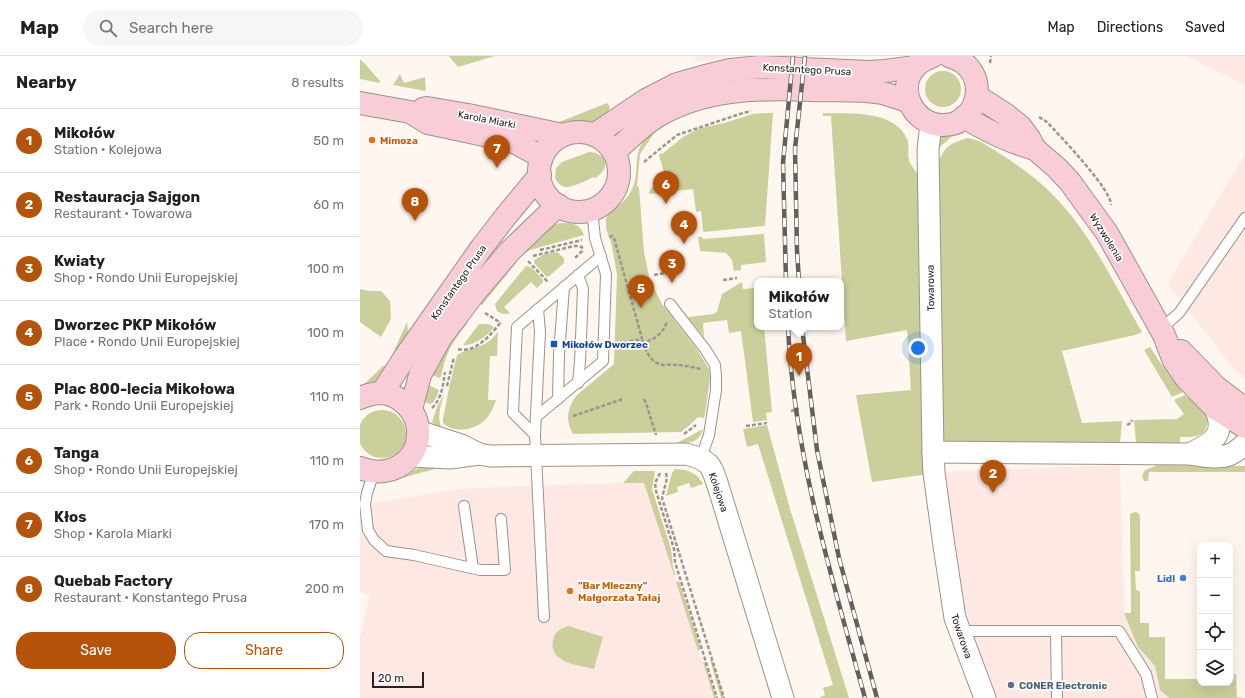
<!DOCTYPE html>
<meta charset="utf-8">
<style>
body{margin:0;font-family:Rubik,sans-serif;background:#f6f6f6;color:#202124}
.controls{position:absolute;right:12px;bottom:12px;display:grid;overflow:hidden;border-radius:8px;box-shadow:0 4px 16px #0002}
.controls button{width:36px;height:36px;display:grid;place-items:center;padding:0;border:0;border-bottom:1px solid #e0e0e0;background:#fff;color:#202124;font:20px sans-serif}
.scale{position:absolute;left:12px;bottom:10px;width:52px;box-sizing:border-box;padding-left:4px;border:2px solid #25221f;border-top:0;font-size:11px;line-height:14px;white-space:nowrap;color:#25221f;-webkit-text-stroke:3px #fff;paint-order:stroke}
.you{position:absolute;left:558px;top:292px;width:14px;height:14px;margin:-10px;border:3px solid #fff;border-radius:50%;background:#1a73e8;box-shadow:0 0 0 6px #1a73e833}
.badge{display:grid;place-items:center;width:26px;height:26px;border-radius:50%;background:#b45309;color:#fff;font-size:13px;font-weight:700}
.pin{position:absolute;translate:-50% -33px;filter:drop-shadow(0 1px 2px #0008)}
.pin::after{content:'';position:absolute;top:21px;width:14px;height:12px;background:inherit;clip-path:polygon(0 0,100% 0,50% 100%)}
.popup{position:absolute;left:394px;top:222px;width:90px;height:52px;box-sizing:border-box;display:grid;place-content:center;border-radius:8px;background:#fff;filter:drop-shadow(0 1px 3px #0005);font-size:13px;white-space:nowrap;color:#757577}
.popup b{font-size:15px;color:#202124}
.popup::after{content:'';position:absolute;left:50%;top:100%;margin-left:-8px;border:8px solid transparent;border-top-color:#fff}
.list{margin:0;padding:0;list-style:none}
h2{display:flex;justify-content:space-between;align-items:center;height:52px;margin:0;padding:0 16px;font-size:17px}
h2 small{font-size:13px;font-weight:400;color:#757577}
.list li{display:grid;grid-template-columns:26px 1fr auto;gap:12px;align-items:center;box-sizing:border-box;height:64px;padding:0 16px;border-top:1px solid #e0e0e0}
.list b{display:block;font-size:15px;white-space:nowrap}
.list p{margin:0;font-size:13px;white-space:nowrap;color:#757577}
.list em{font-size:13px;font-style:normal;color:#757577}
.actions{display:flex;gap:8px;padding:12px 16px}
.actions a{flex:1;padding:9px 0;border:1px solid #b45309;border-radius:16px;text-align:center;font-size:14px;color:#b45309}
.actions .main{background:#b45309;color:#fff}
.icon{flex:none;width:22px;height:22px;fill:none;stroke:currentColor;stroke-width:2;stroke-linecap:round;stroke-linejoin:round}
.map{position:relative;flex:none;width:885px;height:642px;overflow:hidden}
header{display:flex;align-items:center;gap:24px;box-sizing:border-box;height:56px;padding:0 20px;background:#fff;border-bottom:1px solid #e0e0e0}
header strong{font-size:19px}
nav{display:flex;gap:22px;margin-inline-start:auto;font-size:14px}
.search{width:280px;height:36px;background:#f6f6f6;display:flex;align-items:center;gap:10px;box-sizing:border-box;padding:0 14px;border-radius:22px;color:#757577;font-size:15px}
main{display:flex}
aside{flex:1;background:#fff}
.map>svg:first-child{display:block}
.industrial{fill:#fde8e3}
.green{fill:#cbcf9b}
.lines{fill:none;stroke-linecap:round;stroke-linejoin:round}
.lane-casing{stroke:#9c928a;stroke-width:12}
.street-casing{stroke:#9c928a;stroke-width:23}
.secondary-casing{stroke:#9c928a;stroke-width:24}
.path{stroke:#9c9590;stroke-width:2.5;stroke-dasharray:4 2;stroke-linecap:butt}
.lane{stroke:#fff;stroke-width:10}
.street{stroke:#fff;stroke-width:21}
.secondary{stroke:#f8cdd7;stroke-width:22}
.rail-casing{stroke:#635f5a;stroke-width:4.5}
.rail{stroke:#fff;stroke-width:3;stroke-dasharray:9;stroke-linecap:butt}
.food-dot{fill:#e8710a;stroke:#fff;stroke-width:1.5}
.transit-dot{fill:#1a4fb4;stroke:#fff;stroke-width:1.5}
.shop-dot{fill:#3f7fe0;stroke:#fff;stroke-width:1.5}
.service-dot{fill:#5c6f8a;stroke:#fff;stroke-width:1.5}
.labels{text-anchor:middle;stroke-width:3.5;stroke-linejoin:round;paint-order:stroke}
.street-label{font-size:10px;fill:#25221f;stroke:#fff}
.food-label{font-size:10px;font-weight:bold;fill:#c56008;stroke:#fff;text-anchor:start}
.transit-label{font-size:10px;font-weight:bold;fill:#164399;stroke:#fff;text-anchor:start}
.shop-label{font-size:10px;font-weight:bold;fill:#366cbe;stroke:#fff;text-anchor:end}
.service-label{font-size:10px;font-weight:bold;fill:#4e5e75;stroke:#fff;text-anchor:start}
</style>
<header>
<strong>Map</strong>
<div class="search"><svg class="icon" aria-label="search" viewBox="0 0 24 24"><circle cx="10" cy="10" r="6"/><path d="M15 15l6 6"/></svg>Search here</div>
<nav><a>Map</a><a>Directions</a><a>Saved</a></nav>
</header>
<main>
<aside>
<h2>Nearby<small>8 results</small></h2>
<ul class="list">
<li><span class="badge">1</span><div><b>Mikołów</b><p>Station · Kolejowa</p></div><em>50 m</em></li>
<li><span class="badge">2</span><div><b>Restauracja Sajgon</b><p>Restaurant · Towarowa</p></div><em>60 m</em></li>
<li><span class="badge">3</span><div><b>Kwiaty</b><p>Shop · Rondo Unii Europejskiej</p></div><em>100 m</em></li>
<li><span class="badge">4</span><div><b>Dworzec PKP Mikołów</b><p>Place · Rondo Unii Europejskiej</p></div><em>100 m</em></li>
<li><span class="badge">5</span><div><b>Plac 800-lecia Mikołowa</b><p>Park · Rondo Unii Europejskiej</p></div><em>110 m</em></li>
<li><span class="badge">6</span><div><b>Tanga</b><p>Shop · Rondo Unii Europejskiej</p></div><em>110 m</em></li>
<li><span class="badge">7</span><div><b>Kłos</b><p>Shop · Karola Miarki</p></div><em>170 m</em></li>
<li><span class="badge">8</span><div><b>Quebab Factory</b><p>Restaurant · Konstantego Prusa</p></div><em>200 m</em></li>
</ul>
<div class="actions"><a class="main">Save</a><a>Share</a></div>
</aside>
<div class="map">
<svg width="885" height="642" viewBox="0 0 885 642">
<rect width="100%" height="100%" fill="#fff6ef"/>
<g class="industrial">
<polygon points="335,0 368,0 337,6"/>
<polygon points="826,0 885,0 885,29"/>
<polygon points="885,98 885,322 873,312 808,228"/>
<polygon points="760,409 764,557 778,591 795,610 800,634 809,642 622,642 600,575 577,416"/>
<polygon points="263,427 284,427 338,595 343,606 354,642 0,642 0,580 10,539 0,536 0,449 99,433 193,429"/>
</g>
<g class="green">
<polygon points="89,0 135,0 98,11"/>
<polygon points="0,3 6,9 20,25 20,27 0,23"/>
<circle cx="583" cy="33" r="18"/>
<polygon points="40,18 44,27 65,21 66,35 33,29"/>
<path d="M247,47L250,51L246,61C233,68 229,67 214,68C207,68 201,69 194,68Z"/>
<path d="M403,57H413L405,170L343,176L341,155L336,156L333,133L289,138C290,129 296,131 303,131L304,116L299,100L300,97L302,98L323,81L338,73L364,67L393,58Z"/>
<path d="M463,57C488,58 534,53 547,83C550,89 547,97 549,104C550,110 556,113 558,120L569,418L512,426L496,339L551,334L547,274L486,285L471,60H463Z"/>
<path d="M294,74L295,76L280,98L277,130L279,131L284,196L290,225L302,248L336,292L349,313L350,323L345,358L344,362L338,361L332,367L321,376L213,378C205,364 207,352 217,339L254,308L257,218L251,186L246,173V163L247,160C256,151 266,146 271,135C278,123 275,110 278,97C280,88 287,81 294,74Z"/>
<polygon points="601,77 605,77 591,81 579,92 573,92 576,80"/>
<path d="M608,82L616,84L621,86C646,101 671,117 692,138C729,174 756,231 782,276L775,279L702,295L722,367L762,365L760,387L753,392L584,386L576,312V114C583,93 586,88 608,82Z"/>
<path d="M229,96C248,97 251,113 235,122L233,121C229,124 210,132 205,131C200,130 197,126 195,122L196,112L202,106Z"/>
<path d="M203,167C214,167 220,168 224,179L170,194L165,197L162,196L193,168Z"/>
<polygon points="404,178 406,206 381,209 381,214 374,215 372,204 366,197 340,195 338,181 342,181 343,183"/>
<polygon points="197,196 204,202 204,207 188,221 186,220 174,207 174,204 185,198"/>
<polygon points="155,205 156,207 122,249 120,248"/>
<path d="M166,210L172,212L183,224V226L177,232L171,226L144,251L150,257C144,259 142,258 137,255L135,248Z"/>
<polygon points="382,226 383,233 397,232 397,271 404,271 412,356 406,357 407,364 393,366 381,275 369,277 367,264 343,267 344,281 328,261 354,258 357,256 362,238"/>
<polygon points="0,233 10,235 21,235 30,245 31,263 21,281 0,266"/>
<polygon points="47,266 48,276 42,289 34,300 33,297"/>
<path d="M105,266L108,267C93,284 85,298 81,321L79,322L69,317L71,312Z"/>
<path d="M119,268H128L134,271C128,280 113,290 103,289Z"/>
<path d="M138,275L137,300H130L128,344H136C133,352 131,358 125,364C115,374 94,378 83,367V363L89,332L97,299C112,290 127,293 138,275Z"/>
<polygon points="790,291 807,317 823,336 812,341 784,294"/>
<polygon points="26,309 29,311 18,327 0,332 23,310"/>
<path d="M65,327L79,334C76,342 73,354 63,344Z"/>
<path d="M84,338C81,350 75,364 84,375L77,371L72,366L77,351Z"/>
<path d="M825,339C831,344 839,350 844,357C847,360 848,365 847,369C844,382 831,381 820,381V387H776L774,364L817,363L824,358L814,344Z"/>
<circle cx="22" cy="378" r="24"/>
<polygon points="407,369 430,453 489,642 458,642 465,639 463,632 473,629 398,388 387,391 383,373"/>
<path d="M343,373C339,388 328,387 315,388Z"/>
<path d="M78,407L75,413L42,422C55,413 62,409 78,407Z"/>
<polygon points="798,409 885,410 885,416 789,416 788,425 784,425 782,420 785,414"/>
<path d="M315,413C328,414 337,416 343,428L331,432L329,427L317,431L318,436L306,440L312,417Z"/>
<polygon points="274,415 295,415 292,433 311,493 313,511 316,519 314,519 284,427 263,427"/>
<polygon points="776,456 779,458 780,461 780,515 775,515 776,534 780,535 780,567 789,567 789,581 805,581 805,623 840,623 840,627 870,627 870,623 874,623 874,618 876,618 877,641 885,642 809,642 800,634 795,610 778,591 764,557 771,557 770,459 771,457"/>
<polygon points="319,525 341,593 338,595 316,526"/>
<path d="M209,570L243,581L234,613C219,609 188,607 193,584C195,575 201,572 209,570Z"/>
<polygon points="350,604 352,604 364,642 361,642"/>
<polygon points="343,606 345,606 356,642 354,642"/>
</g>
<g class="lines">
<defs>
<g id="lane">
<polyline points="218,219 223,233 220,306 218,327"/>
<polyline points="310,248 345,293 355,309 356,320 356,334 349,379 341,402"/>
<polyline points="178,253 180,276 175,379 184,561"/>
<polyline points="801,273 819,257 885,162"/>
<polyline points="198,343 199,299 204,231"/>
<polyline points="176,361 243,305 246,218 235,182 232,154"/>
<polyline points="175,379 153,357 157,271 241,200"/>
<polyline points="14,416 7,437 5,448 8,474 14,484 26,495 54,499 120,514 145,514 141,463"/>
<polyline points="104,450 113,512"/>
<polyline points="600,575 759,575 786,618 792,642"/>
<polyline points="696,575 697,642"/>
</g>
<g id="street">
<path d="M571,68L568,94L573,396L830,398C842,400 857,403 869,399C875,397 880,392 885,388"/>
<path d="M58,375L101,389L119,398L130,400L326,398C352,405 351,409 359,433L423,642"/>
<polyline points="573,396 574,417 584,490 595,562 625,642"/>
<path d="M830,398C853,386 867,379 855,352"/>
<polyline points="51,400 90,402 119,398"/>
</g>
<g id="secondary">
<path d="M573,0C567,3 560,5 555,11C536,33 553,68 581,69C622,71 632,11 589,0"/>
<polyline points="617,40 645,58 660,70 669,82 675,93 697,112 710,126 747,177 804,279 814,305 826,322 855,352 885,371"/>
<polyline points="0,47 50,56 68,67 152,85 182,101"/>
<polyline points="63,53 67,52 108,59 203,79"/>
<path d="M604,61C629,76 648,85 675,93"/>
<circle cx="219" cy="116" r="40"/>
<polyline points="234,79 286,44 317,28 342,21 370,14 400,11 509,16 525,15 555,11"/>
<path d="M254,96C268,84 280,71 296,61C344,32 399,32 452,34C475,35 500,33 522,37C531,39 540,43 548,45"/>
<polyline points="821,295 856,331 885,353"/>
<polyline points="22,337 45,301 122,191 146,160 180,119"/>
<path d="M0,342C7,339 13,337 21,337C40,338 58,356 58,375C59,407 28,423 0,412"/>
<polyline points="51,353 60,319 81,281 115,236 150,195 198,149"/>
</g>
</defs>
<use href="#lane" class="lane-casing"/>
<use href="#street" class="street-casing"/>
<use href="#secondary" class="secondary-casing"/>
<g class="path">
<polyline points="630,7 631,0"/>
<path d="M679,61L687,66C699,79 752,134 751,149"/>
<polyline points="284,106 317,79 380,58 391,55"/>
<path d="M249,181L252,180L254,182L283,286C286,296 291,307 303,309C307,309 312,308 316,309C324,309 333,311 341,313"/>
<polyline points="180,194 222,184"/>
<polyline points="173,200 214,190 218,190 222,191 222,195 214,203"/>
<polyline points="168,205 188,226"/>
<polyline points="294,219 311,216"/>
<polyline points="363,224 377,222"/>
<polyline points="125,257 141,267"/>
<path d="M258,289C263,288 271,284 277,284C279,284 281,286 283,286C294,285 305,275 307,265"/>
<path d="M98,293C114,298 131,279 140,267"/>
<polyline points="87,330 94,301"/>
<polyline points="284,343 286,347 296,379"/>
<path d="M72,352C82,342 83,329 85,316"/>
<polyline points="431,355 439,353"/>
<polyline points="213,360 263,343"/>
<polyline points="767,369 771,367 772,364"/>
<polyline points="386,370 407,367"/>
<polyline points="324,378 336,369"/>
<polyline points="300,417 295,427 296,435 314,493 315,506 357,642"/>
<polyline points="306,417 307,422 302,442 364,642"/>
</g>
<use href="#lane" class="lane"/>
<use href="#street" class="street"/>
<use href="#secondary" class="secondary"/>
<defs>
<g id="rail">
<polyline points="426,225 423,107 433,0"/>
<polyline points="439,225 437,195 435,93 445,0"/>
<path d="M428,271C434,398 471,520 505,642"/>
<polyline points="442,271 457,394 479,502 517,642"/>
</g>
</defs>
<use href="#rail" class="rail-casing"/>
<use href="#rail" class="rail"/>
</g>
<g class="food-dot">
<circle cx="12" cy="84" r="4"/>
<circle cx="210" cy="535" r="4"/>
</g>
<rect class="transit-dot" x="190" y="284" width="8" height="8" rx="2"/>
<circle class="shop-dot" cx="823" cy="522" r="4"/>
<circle class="service-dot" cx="651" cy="629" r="4"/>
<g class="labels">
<g class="street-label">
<text transform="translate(447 13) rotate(3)" y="4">Konstantego Prusa</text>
<text transform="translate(127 63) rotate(11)" y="4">Karola Miarki</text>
<text transform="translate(747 181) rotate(58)" y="4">Wyzwolenia</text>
<text transform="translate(98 226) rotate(-55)" y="4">Konstantego Prusa</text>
<text transform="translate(570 232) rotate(-91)" y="4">Towarowa</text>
<text transform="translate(359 436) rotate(71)" y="4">Kolejowa</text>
<text transform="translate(602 580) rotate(71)" y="4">Towarowa</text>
</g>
<g class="food-label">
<text x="20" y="88">Mimoza</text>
<text x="218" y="533">"Bar Mleczny"<tspan x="218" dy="12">Małgorzata Tałaj</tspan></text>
</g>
<g class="transit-label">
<text x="202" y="292">Mikołów Dworzec</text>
</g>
<g class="shop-label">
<text x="815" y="526">Lidl</text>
</g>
<g class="service-label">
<text x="659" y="633">CONER Electronic</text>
</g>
</g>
</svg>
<div class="controls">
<button>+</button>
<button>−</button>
<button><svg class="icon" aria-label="locate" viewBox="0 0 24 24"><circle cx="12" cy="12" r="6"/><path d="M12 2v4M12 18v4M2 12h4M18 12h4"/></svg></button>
<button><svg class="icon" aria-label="layers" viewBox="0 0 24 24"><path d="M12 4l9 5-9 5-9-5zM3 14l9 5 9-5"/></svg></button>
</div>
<div class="scale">20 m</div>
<div class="you"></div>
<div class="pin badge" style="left:439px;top:320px">1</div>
<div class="popup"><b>Mikołów</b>Station</div>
<div class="pin badge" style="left:633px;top:437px">2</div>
<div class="pin badge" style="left:312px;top:227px">3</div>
<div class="pin badge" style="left:324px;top:188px">4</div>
<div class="pin badge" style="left:281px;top:252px">5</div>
<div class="pin badge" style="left:306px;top:148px">6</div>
<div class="pin badge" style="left:137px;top:112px">7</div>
<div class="pin badge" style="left:55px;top:165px">8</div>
</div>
</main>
